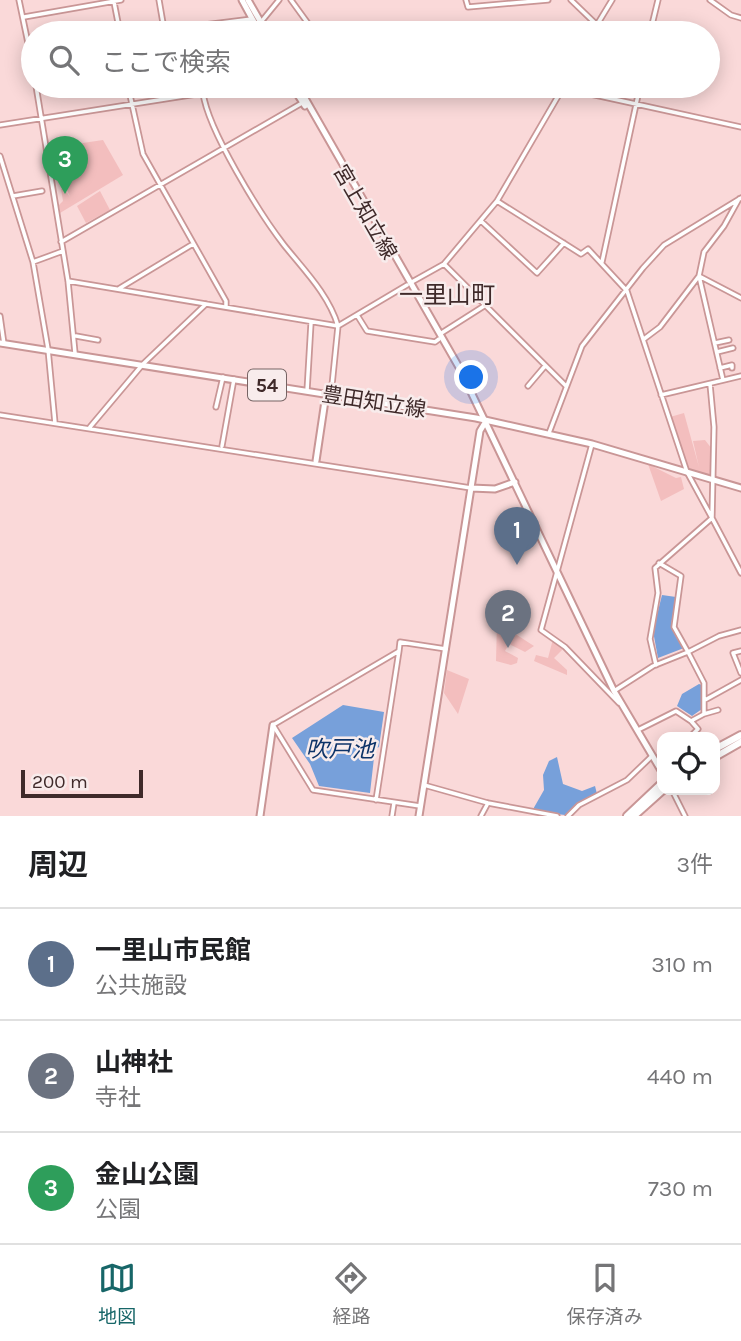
<!DOCTYPE html>
<html lang="ja">
<head>
<meta charset="utf-8">
<style>
  :root { --surface:#fff; --page:#f6f6f6; --text:#202124; --muted:#757577; --line:#e0e0e0; --accent:#176668 }
  body { margin:0; font-family:Karla,"Noto Sans JP",sans-serif; background:var(--page); color:var(--text) }
  .controls { position:absolute; right:21px; bottom:21px; display:grid; overflow:hidden; border-radius:14px; box-shadow:0 4px 18px #0003 }
  .controls button { width:63px; height:63px; display:grid; place-items:center; padding:0; border:0; border-bottom:2px solid var(--line); background:var(--surface); color:var(--text); font:35px sans-serif }
  .scale { position:absolute; left:21px; bottom:18px; width:122px; box-sizing:border-box; padding-left:7px; border:4px solid #3f2a2a; border-top:0; font-size:19px; line-height:24px; white-space:nowrap; color:#3f2a2a; -webkit-text-stroke:5px #f8ecec; paint-order:stroke }
  .you { position:absolute; left:472px; top:378px; width:24px; height:24px; margin:-18px; border:5px solid #fff; border-radius:50%; background:#1a73e8; box-shadow:0 0 0 10px #1a73e833 }
  .badge { display:grid; place-items:center; width:46px; height:46px; border-radius:50%; background:var(--accent); color:#fff; font-size:23px; font-weight:700 }
  .pin { position:absolute; translate:-50% -58px; filter:drop-shadow(0 2px 4px #0008) }
  .pin::after { content:''; position:absolute; top:37px; width:24px; height:21px; background:inherit; clip-path:polygon(0 0,100% 0,50% 100%) }
  .list { margin:0; padding:0; list-style:none }
  h2 { display:flex; justify-content:space-between; align-items:center; height:91px; margin:0; padding:0 28px; font-size:30px }
  h2 small { font-size:23px; font-weight:400; color:var(--muted) }
  .list li { display:grid; grid-template-columns:46px 1fr auto; gap:21px; align-items:center; box-sizing:border-box; height:112px; padding:0 28px; border-top:2px solid var(--line) }
  .list b { display:block; font-size:26px; white-space:nowrap }
  .list p { margin:0; font-size:23px; white-space:nowrap; color:var(--muted) }
  .list em { font-size:23px; font-style:normal; color:var(--muted) }
  .icon { flex:none; width:38px; height:38px; fill:none; stroke:currentColor; stroke-width:2; stroke-linecap:round; stroke-linejoin:round }
  .map { position:relative; flex:none; width:741px; height:816px; overflow:hidden }
  .search { position:absolute; background:var(--surface); box-shadow:0 4px 18px #0003; left:21px; right:21px; top:21px; height:77px; display:flex; align-items:center; gap:18px; box-sizing:border-box; padding:0 24px; border-radius:38px; color:var(--muted); font-size:26px }
  .sheet { height:427px; background:var(--surface) }
  nav { display:flex; justify-content:space-around; align-items:center; box-sizing:border-box; height:98px; border-top:2px solid var(--line); background:var(--surface); font-size:19px; color:var(--muted) }
  nav a { display:grid; justify-items:center; gap:4px }
  nav .on { color:var(--accent) }
  .map>svg:first-child { display:block }
</style>
</head>
<body>
<div class="map">
<svg width="741" height="816" viewBox="0 0 741 816">
  <rect width="100%" height="100%" fill="#fad9d9"/>
  <path fill="#f3bebe" d="M103 140 123 175 60 213 59 205 63 201 61 189 64 188 70 197 65 186 61 188 55 154 57 178 53 179 49 148Z
    M100 191 110 210 86 223 77 206Z
    M684 413 699 467 693 441 705 440 712 449 713 476 689 469 670 417Z
    M648 464 676 478 681 477 684 489 661 501Z
    M497 622 534 646 525 652 509 644 505 651 518 658 517 663 511 665 496 661Z
    M553 639 563 649 554 658 567 670V675L534 661 536 655 548 658Z
    M447 670 469 679 458 714 444 693Z"/>
  <path fill="#77a0da" d="M662 595 676 597 671 625 685 643 684 648 658 658 653 631Z
    M699 684 702 685V709L692 716 677 706 682 694Z
    M343 705 384 712 379 747 375 749 370 793 319 786 310 764 292 738Z
    M557 757 563 784 582 791 595 786 597 794 577 803 565 815 532 811 544 790 543 775 549 761Z"/>
  <g fill="none" stroke-linecap="round" stroke-linejoin="round">
    <defs>
      <path id="street" d="M19 0 33 67
        M159 0 164 29
        M291 0 315 33
        M466 0 468 7 548 0
        M571 0 597 25
        M710 0 731 15 741 18
        M114 2 120 33
        M24 17 121 0
        M261 22 279 0
        M140 33 252 19
        M592 33 612 0
        M650 33 658 0
        M36 86 68 281 75 353
        M128 86 143 154 226 301V307
        M563 88 741 127
        M0 125 203 93C208 130 260 214 284 245 304 270 329 295 338 326L68 281
        M0 156 33 262 48 349 55 423
        M13 196 42 191
        M497 201 581 254 588 249 627 291 687 472 712 518 655 568 658 593 650 639 656 665
        M481 221 537 273 564 243
        M61 242 302 103
        M33 262 63 251
        M602 262 640 86
        M444 264 566 386
        M699 276 723 380
        M699 276 741 298
        M410 283 444 264 497 201 564 86
        M120 288 193 244
        M357 315 367 331 435 342 439 339
        M0 316 4 344
        M440 334 484 306
        M76 336 98 340
        M644 339 660 327 699 276 704 252 724 226 739 199
        M715 343 729 340
        M717 352 733 348
        M720 368 732 365V368
        M710 384 714 427 712 518 741 573
        M528 386 545 366
        M307 391 311 323
        M331 395 338 326 407 285
        M661 395 741 376
        M216 407 223 377
        M0 415 471 488
        M90 427 143 364 206 304
        M549 433 582 346 643 268 664 245 741 198
        M592 444 541 630 565 647 619 703
        M222 446 234 379
        M659 563 681 576 674 627 688 652 719 636 741 630
        M741 651 733 653 741 673
        M614 691 653 666 688 652 704 683V714L691 721 676 711 638 730
        M705 700 741 680
        M704 714 718 710
        M690 737 698 729 691 721
        M424 785 488 803 557 816
        M672 790 685 816
        M376 800 399 651
        M420 806 313 790 273 725 399 651 400 642 446 649
        M392 816 394 803
        M481 816 488 803
        M568 816 579 805 627 780 652 756"/>
      <path id="secondary" d="M242 0 260 33
        M248 0 267 33
        M292 86 305 106
        M298 86 460 369 614 691 662 772
        M203 93 247 86
        M316 461 326 394
        M471 488 495 489 515 482
        M260 816 273 725
        M419 816 480 431 486 421"/>
      <path id="primary" d="M0 343 476 418 592 444 741 488"/>
      <path id="highway" d="M715 749 741 735
        M715 757 741 742
        M627 816 662 783
        M634 816 663 790"/>
    </defs>
    <use href="#street" stroke="#c99696" stroke-width="7"/>
    <use href="#secondary" stroke="#c99696" stroke-width="9"/>
    <use href="#primary" stroke="#c99696" stroke-width="9"/>
    <use href="#highway" stroke="#c99696" stroke-width="10"/>
    <use href="#street" stroke="#fff" stroke-width="3.5"/>
    <use href="#secondary" stroke="#fff" stroke-width="5"/>
    <use href="#primary" stroke="#fff" stroke-width="5"/>
    <use href="#highway" stroke="#fff" stroke-width="6"/>
  </g>
  <g text-anchor="middle" stroke-width="5" stroke-linejoin="round" paint-order="stroke">
    <rect fill="#f8ecec" stroke="#766464" stroke-width="2" x="248" y="369.5" width="38" height="31" rx="5"/>
    <g font-size="19" font-weight="bold" fill="#3f2a2a">
      <text x="267" y="392">54</text>
    </g>
    <g font-size="21" fill="#3f2a2a" stroke="#f8ecec">
      <text transform="translate(365 212) rotate(60)" y="7">宮上知立線</text>
      <text transform="translate(374 402) rotate(9)" y="7">豊田知立線</text>
    </g>
    <g font-size="23" font-style="italic" fill="#0d3368" stroke="#f8ecec">
      <text x="340" y="757">吹戸池</text>
    </g>
    <g font-size="24" fill="#3f2a2a" stroke="#f8ecec">
      <text x="447" y="303">一里山町</text>
    </g>
  </g>
</svg>
<div class="controls">
<button><svg class="icon" aria-label="locate" viewBox="0 0 24 24"><circle cx="12" cy="12" r="6"/><path d="M12 2v4M12 18v4M2 12h4M18 12h4"/></svg></button>
</div>
<div class="scale">200 m</div>
<div class="you"></div>
<div class="pin badge" style="left:517px;top:565px;background:#5c6f8a">1</div>
<div class="pin badge" style="left:508px;top:648px;background:#6b7280">2</div>
<div class="pin badge" style="left:65px;top:194px;background:#2e9e5b">3</div>
<div class="search"><svg class="icon" aria-label="search" viewBox="0 0 24 24"><circle cx="10" cy="10" r="6"/><path d="M15 15l6 6"/></svg>ここで検索</div>
</div>
<section class="sheet">
<h2>周辺<small>3件</small></h2>
<ul class="list">
<li><span class="badge" style="background:#5c6f8a">1</span><div><b>一里山市民館</b><p>公共施設</p></div><em>310 m</em></li>
<li><span class="badge" style="background:#6b7280">2</span><div><b>山神社</b><p>寺社</p></div><em>440 m</em></li>
<li><span class="badge" style="background:#2e9e5b">3</span><div><b>金山公園</b><p>公園</p></div><em>730 m</em></li>
</ul>
</section>
<nav>
<a class="on"><svg class="icon" aria-label="map" viewBox="0 0 24 24"><path d="M3 6l6-2 6 2 6-2v14l-6 2-6-2-6 2zM9 4v14M15 6v14"/></svg>地図</a>
<a><svg class="icon" aria-label="directions" viewBox="0 0 24 24"><path d="M12 3l9 9-9 9-9-9zM9 14v-3h6M13 9l2 2-2 2"/></svg>経路</a>
<a><svg class="icon" aria-label="saved" viewBox="0 0 24 24"><path d="M7 4h10v16l-5-4-5 4z"/></svg>保存済み</a>
</nav>
</body>
</html>
